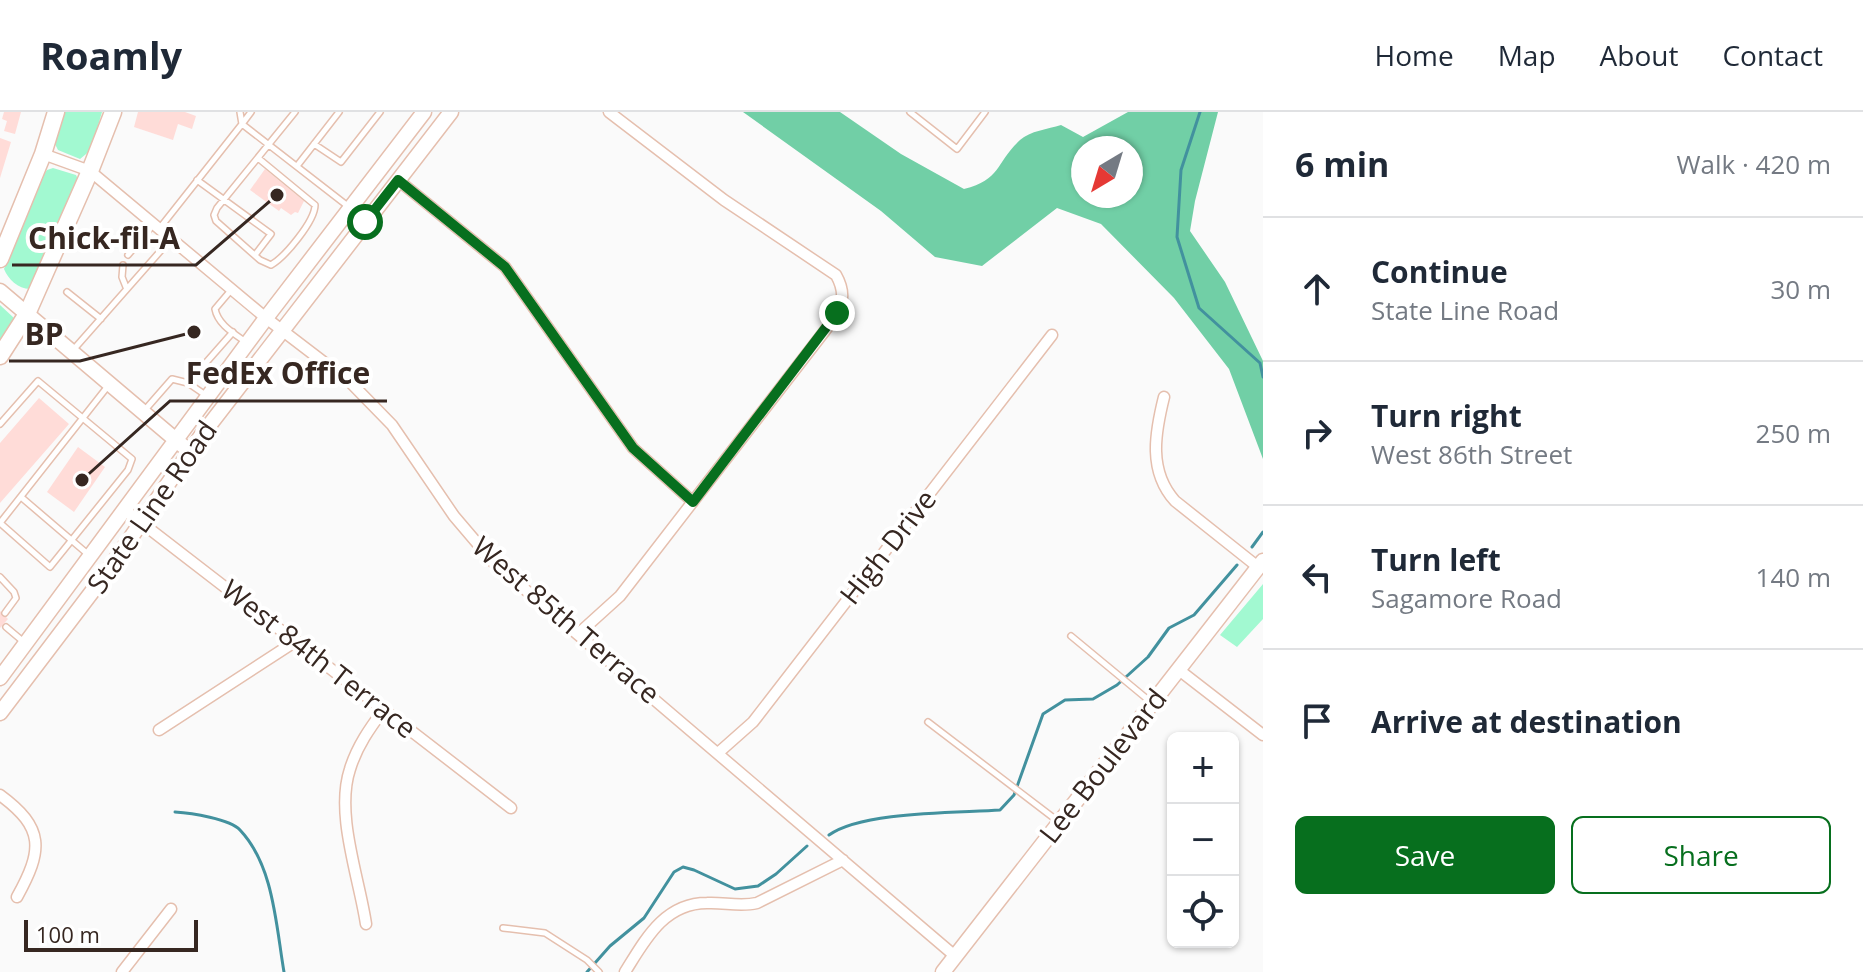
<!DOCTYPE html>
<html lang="en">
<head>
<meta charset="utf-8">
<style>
  :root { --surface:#fff; --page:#f6f6f7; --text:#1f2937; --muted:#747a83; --line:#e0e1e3; --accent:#076f1e }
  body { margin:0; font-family:"Open Sans",sans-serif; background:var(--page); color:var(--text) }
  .controls { position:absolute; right:24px; bottom:24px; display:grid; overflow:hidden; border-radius:12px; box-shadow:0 2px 6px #0004 }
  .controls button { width:72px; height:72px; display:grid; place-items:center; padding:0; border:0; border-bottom:2px solid var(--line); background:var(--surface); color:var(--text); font:40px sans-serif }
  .compass { position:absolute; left:1071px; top:24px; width:72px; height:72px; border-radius:50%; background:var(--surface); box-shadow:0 2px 6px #0004; rotate:218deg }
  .scale { position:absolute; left:24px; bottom:20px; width:174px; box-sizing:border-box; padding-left:8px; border:4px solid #362721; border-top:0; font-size:22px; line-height:28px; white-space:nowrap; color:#362721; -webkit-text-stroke:6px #fff; paint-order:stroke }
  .stop { position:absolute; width:24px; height:24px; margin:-18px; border:6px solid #076f1e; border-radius:50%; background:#fff }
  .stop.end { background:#076f1e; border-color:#fff; box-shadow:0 2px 8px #0008 }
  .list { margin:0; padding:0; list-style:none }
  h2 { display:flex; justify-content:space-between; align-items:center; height:104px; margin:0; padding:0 32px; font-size:34px }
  h2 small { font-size:26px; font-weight:400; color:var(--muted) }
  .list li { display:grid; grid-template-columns:52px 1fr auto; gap:24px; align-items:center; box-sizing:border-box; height:144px; padding:0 32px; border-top:2px solid var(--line) }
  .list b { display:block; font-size:30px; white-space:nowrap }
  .list p { margin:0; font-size:26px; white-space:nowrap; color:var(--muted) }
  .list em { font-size:26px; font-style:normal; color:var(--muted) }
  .actions { display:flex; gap:16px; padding:24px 32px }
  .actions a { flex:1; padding:18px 0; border:2px solid var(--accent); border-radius:12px; text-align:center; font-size:28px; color:var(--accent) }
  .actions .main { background:var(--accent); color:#fff }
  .icon { flex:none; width:44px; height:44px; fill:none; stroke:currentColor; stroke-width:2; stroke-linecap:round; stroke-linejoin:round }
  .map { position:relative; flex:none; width:1263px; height:860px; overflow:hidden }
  header { display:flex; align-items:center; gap:48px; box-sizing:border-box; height:112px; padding:0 40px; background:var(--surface); border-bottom:2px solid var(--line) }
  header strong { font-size:38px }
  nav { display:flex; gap:44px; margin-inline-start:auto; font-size:28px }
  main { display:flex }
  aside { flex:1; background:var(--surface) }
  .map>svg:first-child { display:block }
</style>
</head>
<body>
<header>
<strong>Roamly</strong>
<nav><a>Home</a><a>Map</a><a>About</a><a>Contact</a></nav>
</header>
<main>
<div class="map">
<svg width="1263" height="860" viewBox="0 0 1263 860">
  <rect width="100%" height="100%" fill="#fafafa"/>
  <path fill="#a2f9d1" d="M64 0H102L91 38 80 47 58 38 55 32Z
    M53 56 76 63 79 69 30 177C18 177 8 167 4 157L42 65 47 58Z
    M0 193 14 206 15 211 0 232Z
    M1263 472V507L1237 535 1220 523Z"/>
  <path fill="#71cfa6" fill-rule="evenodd" d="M743 0H840L901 42 964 77C1002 67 995 51 1020 28 1030 19 1048 17 1061 13L1083 25 1128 0H1218L1195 89 1190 119 1225 170 1263 249V347L1229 257 1174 186 1101 112 1057 96 982 154 935 145 881 99ZM1083 36H1131V84H1083Z"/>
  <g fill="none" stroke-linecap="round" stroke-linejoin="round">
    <path stroke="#42919e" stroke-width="3" d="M1200 0 1181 58 1177 125 1199 196 1260 251 1263 265
      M1252 435 1263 420
      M175 700C191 701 230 707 240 718 274 754 276 814 284 860
      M829 723C862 699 957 701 1000 698L1014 683 1043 602 1065 588 1093 587 1117 573 1148 545 1169 516 1194 503 1237 453
      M587 860 610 834 644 806 674 760 683 755 694 758 735 777 758 774 776 762 807 734"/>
  </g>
  <path fill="#ffdcd8" d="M4 0H21L15 22 4 19 7 9 2 7Z
    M138 0H185L196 4 192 17 178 12 173 28 134 15Z
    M0 26 11 30 0 66Z
    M265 57 304 89 298 101 295 100 291 103 281 96 279 99 250 78Z
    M39 286 69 312 0 391V331Z
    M78 335 105 355 74 400 47 380Z
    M0 499 8 507 0 516Z"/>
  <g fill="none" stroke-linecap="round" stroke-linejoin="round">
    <defs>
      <path id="lane" d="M251 0 242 12 349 95
        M910 0 957 37 985 0
        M314 32 341 50 380 0
        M258 46 315 93C315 109 285 145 271 153L260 148 216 109 214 103 217 96 295 0
        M297 54 339 0
        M197 68 271 122 255 143
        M159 117 242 12 240 0
        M128 143 153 113
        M123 153 122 165 126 175
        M232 177 215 197C218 213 235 222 247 231
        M67 180 101 207
        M74 237 171 127
        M207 284 188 271 233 220
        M144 299 172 267 188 271
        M0 312 38 269 132 347 128 358 50 455 0 411
        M21 385 90 444
        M0 411 108 274
        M0 465 14 480 16 486 5 501
        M6 515 25 531
        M1071 524 1152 591
        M928 610 1059 710
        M503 816 545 821 587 848 599 860"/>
      <path id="street" d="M43 42 90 59 266 206 351 271 392 313 454 404 494 451 955 844
        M398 68 505 155 633 336 693 390
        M1164 285C1155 321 1148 359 1175 389L1258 455
        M125 398 511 696
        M578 522 620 484 817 229C834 206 852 191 836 163L724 88 609 0
        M1179 558 1263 623
        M159 618 296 529
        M718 641 753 610 1052 223
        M0 683C45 716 43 738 17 785
        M366 812C359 765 335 702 350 657 357 634 370 616 384 597
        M122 860 171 797
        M625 860C645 828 664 791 707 791 724 790 739 795 757 791L843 748"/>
      <path id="secondary" d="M0 179 183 334
        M0 566 266 206 424 0
        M0 601 107 460 201 324 451 0
        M943 860 1263 449"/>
      <path id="primary" d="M0 147 43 42 56 0
        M0 244 27 202 90 59 113 0"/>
    </defs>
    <use href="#lane" stroke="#e5bfae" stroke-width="8"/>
    <use href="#street" stroke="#e5bfae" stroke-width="13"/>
    <use href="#secondary" stroke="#e5bfae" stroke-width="17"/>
    <use href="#primary" stroke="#e5bfae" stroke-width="19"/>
    <use href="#lane" stroke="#fff" stroke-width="5"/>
    <use href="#street" stroke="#fff" stroke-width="10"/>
    <use href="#secondary" stroke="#fff" stroke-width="14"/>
    <use href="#primary" stroke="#fff" stroke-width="16"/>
  </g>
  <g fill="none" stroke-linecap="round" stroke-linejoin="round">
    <path stroke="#076f1e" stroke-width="10" d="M365 110 398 68 505 155 633 336 693 390 837 201"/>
  </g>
  <g text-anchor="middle" stroke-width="8" stroke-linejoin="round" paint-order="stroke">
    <g font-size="28" fill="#362721" stroke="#fff">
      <text transform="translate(152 395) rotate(-55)" y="10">State Line Road</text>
      <text transform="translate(888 435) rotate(-52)" y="10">High Drive</text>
      <text transform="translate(566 508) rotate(41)" y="10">West 85th Terrace</text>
      <text transform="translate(319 547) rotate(38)" y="10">West 84th Terrace</text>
      <text transform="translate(1103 654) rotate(-52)" y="10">Lee Boulevard</text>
    </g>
  </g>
  <path fill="none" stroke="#362721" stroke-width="3" d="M277 83L196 153H12M194 220L80 249H9M82 368L170 289H387"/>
  <g fill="#362721" stroke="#fff" stroke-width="3">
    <circle cx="277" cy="83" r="8"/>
    <circle cx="194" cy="220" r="8"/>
    <circle cx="82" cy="368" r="8"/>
  </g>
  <g font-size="30" text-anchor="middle" font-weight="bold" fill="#362721" stroke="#fff" stroke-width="8" stroke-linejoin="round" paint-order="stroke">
    <text x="104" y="137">Chick-fil-A</text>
    <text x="44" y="233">BP</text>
    <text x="278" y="272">FedEx Office</text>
  </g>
</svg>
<div class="controls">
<button>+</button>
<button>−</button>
<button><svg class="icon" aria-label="locate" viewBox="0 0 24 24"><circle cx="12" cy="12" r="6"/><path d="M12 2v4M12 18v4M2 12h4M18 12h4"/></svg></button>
</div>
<svg class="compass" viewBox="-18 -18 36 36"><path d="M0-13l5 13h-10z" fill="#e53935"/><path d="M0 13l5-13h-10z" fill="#747a83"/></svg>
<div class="scale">100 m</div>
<div class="stop" style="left:365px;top:110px"></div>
<div class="stop end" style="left:837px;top:201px"></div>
</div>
<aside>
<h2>6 min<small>Walk · 420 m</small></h2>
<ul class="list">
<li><svg class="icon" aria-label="ahead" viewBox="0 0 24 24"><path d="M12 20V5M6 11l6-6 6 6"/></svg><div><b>Continue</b><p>State Line Road</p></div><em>30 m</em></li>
<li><svg class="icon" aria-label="right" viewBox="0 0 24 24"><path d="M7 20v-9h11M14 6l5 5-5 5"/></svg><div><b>Turn right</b><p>West 86th Street</p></div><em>250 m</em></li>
<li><svg class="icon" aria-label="left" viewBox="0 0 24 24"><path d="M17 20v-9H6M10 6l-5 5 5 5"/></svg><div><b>Turn left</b><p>Sagamore Road</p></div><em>140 m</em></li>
<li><svg class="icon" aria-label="arrive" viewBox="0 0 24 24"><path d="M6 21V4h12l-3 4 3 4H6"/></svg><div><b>Arrive at destination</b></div></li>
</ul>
<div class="actions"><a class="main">Save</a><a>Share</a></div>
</aside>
</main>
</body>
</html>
